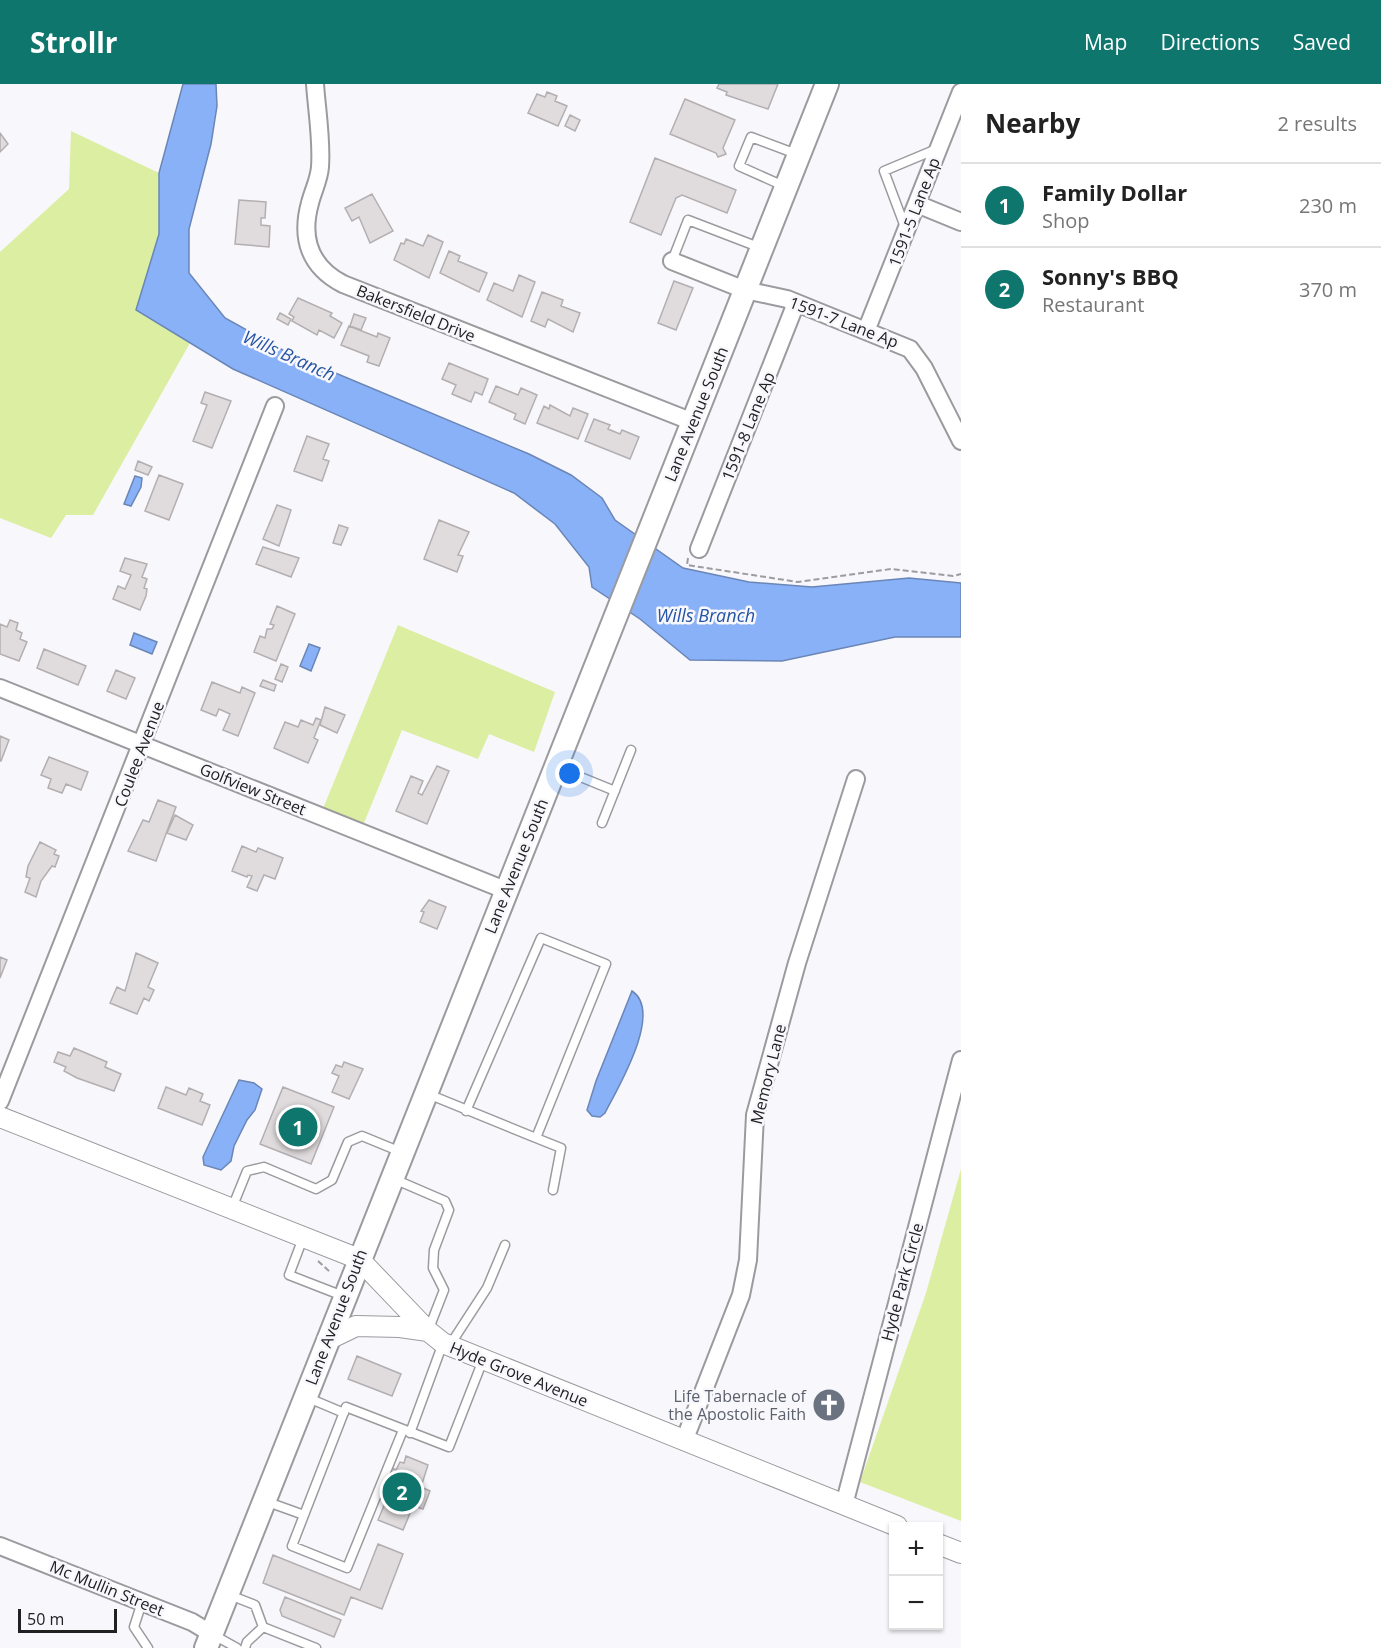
<!DOCTYPE html>
<html lang="en">
<head>
<meta charset="utf-8">
<style>
  :root { --surface:#fff; --page:#f2f2f2; --text:#222; --muted:#767676; --line:#e0e0e0; --accent:#0f766e }
  body { margin:0; font-family:"Open Sans",sans-serif; background:var(--page); color:var(--text) }
  .controls { position:absolute; right:18px; bottom:18px; display:grid; overflow:hidden; border-radius:0px; box-shadow:0 2px 4px #0004 }
  .controls button { width:54px; height:54px; display:grid; place-items:center; padding:0; border:0; border-bottom:2px solid var(--line); background:var(--surface); color:var(--text); font:30px sans-serif }
  .scale { position:absolute; left:18px; bottom:15px; width:99px; box-sizing:border-box; padding-left:6px; border:3px solid #212122; border-top:0; font-size:16px; line-height:21px; white-space:nowrap; color:#212122; -webkit-text-stroke:4px #f8f7fb; paint-order:stroke }
  .you { position:absolute; left:570px; top:690px; width:21px; height:21px; margin:-15px; border:4px solid #fff; border-radius:50%; background:#1a73e8; box-shadow:0 0 0 9px #1a73e833 }
  .badge { display:grid; place-items:center; width:39px; height:39px; border-radius:50%; background:var(--accent); color:#fff; font-size:20px; font-weight:700 }
  .pin { position:absolute; translate:-50% -50%; border:3px solid #fff; box-shadow:0 2px 6px #0006 }
  .list { margin:0; padding:0; list-style:none }
  h2 { display:flex; justify-content:space-between; align-items:center; height:78px; margin:0; padding:0 24px; font-size:26px }
  h2 small { font-size:20px; font-weight:400; color:var(--muted) }
  .list li { display:grid; grid-template-columns:39px 1fr auto; gap:18px; align-items:center; box-sizing:border-box; height:84px; padding:0 24px; border-top:2px solid var(--line) }
  .list b { display:block; font-size:22px; white-space:nowrap }
  .list p { margin:0; font-size:20px; white-space:nowrap; color:var(--muted) }
  .list em { font-size:20px; font-style:normal; color:var(--muted) }
  .map { position:relative; flex:none; width:961px; height:1564px; overflow:hidden }
  header { display:flex; align-items:center; gap:36px; box-sizing:border-box; height:84px; padding:0 30px; background:var(--accent); color:#fff }
  header strong { font-size:28px }
  nav { display:flex; gap:33px; margin-inline-start:auto; font-size:21px }
  main { display:flex }
  aside { flex:1; background:var(--surface) }
  .map>svg:first-child { display:block }
</style>
</head>
<body>
<header>
<strong>Strollr</strong>
<nav><a>Map</a><a>Directions</a><a>Saved</a></nav>
</header>
<main>
<div class="map">
<svg width="961" height="1564" viewBox="0 0 961 1564">
  <rect width="100%" height="100%" fill="#f8f7fb"/>
  <path fill="#dbeea2" d="M71 47 159 89V150L136 226 190 259 93 431H66L51 454 0 434V168L69 105Z
    M398 541 555 608 534 668 489 650 478 675 402 646 364 739 322 727Z
    M961 1085V1437L860 1398 926 1209Z"/>
  <path fill="#89b1f7" stroke="#6a86b7" stroke-width="1.5" d="M183 0H216L217 22 211 60 189 145V189L225 234 290 270 529 370 571 391 602 414 615 436 683 484 749 498 812 503 909 494 961 499V553H895L782 577 690 576 640 535 592 503 589 483 555 440 514 409 233 285 136 226 159 150V89Z
    M135 392 142 394 141 403 131 422 124 420Z
    M134 549 157 558 152 570 130 561Z
    M309 560 320 564 311 587 300 582Z
    M632 907C664 928 617 1005 605 1029L600 1033 592 1032 587 1026 596 997Z
    M239 996 254 999 262 1005 255 1026 247 1036 234 1062 231 1077 221 1086 204 1081 203 1073Z"/>
  <path fill="#e0dbdd" stroke="#b3afb1" stroke-width="1.5" d="M719 0H778L768 25 726 11 727 8 717 4Z
    M547 8 557 12 555 17 567 22 558 42 528 29 537 10 545 13Z
    M685 15 735 36 723 64 726 70 718 73 716 69 670 50Z
    M570 31 580 36 575 47 565 42Z
    M0 49 8 60 0 68Z
    M655 74 736 106 727 129 682 111 676 114 661 151 630 138Z
    M372 110 393 147 370 159 359 133 352 137 345 124Z
    M239 116 266 118 265 134H261V141L270 142 269 163 235 160Z
    M428 151 443 158 429 194 394 176 401 159 404 160 406 155 423 162Z
    M449 167 460 172 458 177 487 189 479 208 440 189Z
    M519 191 535 198 522 233 487 216 494 199 513 207Z
    M674 197 693 204 676 246 658 239Z
    M542 208 563 216 561 222 580 229 573 248 548 235 545 243 531 237Z
    M298 214 332 229 330 232 342 239 334 254 319 246 317 251 292 237 294 233 289 230Z
    M280 229 291 235 288 241 277 235Z
    M354 230 366 234 361 246 350 242Z
    M349 242 377 253 378 249 390 254 379 282 367 278 369 272 341 261Z
    M449 279 488 295 482 311 475 308 471 318 452 310 456 301 442 295Z
    M496 302 518 311 521 304 537 311 525 340 514 335 516 330 489 318Z
    M205 308 231 317 212 364 193 357 207 321 201 319Z
    M550 321 570 332 573 324 588 330 578 355 537 339 544 322 549 325Z
    M594 335 610 341 608 345 620 350 622 346 639 353 630 375 585 357Z
    M307 352 329 360 323 375 329 377 322 397 294 387Z
    M138 377 152 383 148 391 135 386Z
    M159 391 183 400 169 436 145 427Z
    M277 421 291 426 279 462 263 455Z
    M439 436 469 448 458 471 463 472 457 488 424 475Z
    M339 441 348 444 341 461 333 459Z
    M263 463 299 474 291 493 256 480Z
    M125 474 147 480 142 493 147 495 144 504 147 505 146 512 140 526 113 515 118 502 125 505 131 491 120 487Z
    M277 522 295 530 276 577 254 568 260 552 265 554 267 545H272L274 541 270 540Z
    M10 536 18 539 16 546 22 549 20 555 27 558 19 577 0 570V540L7 543Z
    M44 565 86 582 78 601 37 584Z
    M281 580 288 583 282 598 275 595Z
    M116 586 135 594 126 615 107 607Z
    M263 596 276 601 274 607 260 602Z
    M212 598 240 609 242 603 255 609 238 652 223 646 230 630 219 625 216 632 201 626Z
    M325 623 345 631 337 649 320 641Z
    M316 634 321 636 314 654 318 656 308 679 274 664 285 638 298 643 301 636 313 641Z
    M0 652 9 656 1 677H0Z
    M49 673 88 688 81 706 66 700 62 709 48 704 51 695 41 691Z
    M437 682 449 687 427 740 396 727 411 692 423 697 418 709 422 711Z
    M158 716 176 723 156 777 128 767 143 736 149 738Z
    M175 731 193 741 186 756 167 749Z
    M40 758 56 766 54 770 59 772 55 783 52 782 41 797 36 813 25 808 30 794 26 793 28 782Z
    M242 762 256 768 258 764 283 774 275 795 264 791 257 807 247 803 252 792 248 791 247 793 232 787Z
    M429 816 446 823 437 845 420 838 424 828 421 827Z
    M136 869 158 879 148 903 154 906 149 917 144 914 137 930 110 919 117 903 125 907Z
    M0 873 7 876 0 894Z
    M74 964 107 978 105 983 121 990 114 1007 77 994 64 987 66 983 54 978 58 968 70 972Z
    M344 978 363 985 349 1015 332 1008 339 992 332 989 336 981 342 983Z
    M166 1003 186 1011 189 1004 203 1010 200 1017 210 1021 202 1041 158 1024Z
    M283 1003 334 1023 311 1080 260 1060Z
    M357 1272 401 1290 392 1312 348 1295Z
    M406 1372 428 1381 421 1403 430 1407 423 1425 414 1422 411 1427 403 1446 378 1436 386 1417 379 1415 392 1384 396 1386 400 1378 404 1379Z
    M378 1460 403 1470 382 1525 351 1513 344 1531 263 1499 273 1471 360 1506Z
    M285 1513 341 1536 334 1553 282 1532 280 1526Z"/>
  <g fill="none" stroke-linecap="round" stroke-linejoin="round">
    <defs>
      <path id="service" d="M786 103 739 82 751 53 799 71
        M905 143 884 87 939 64
        M672 177 688 136 761 164
        M556 683 615 707
        M602 739 631 666
        M428 1010 536 1054 606 880 541 854 466 1027
        M536 1054 561 1064 553 1106
        M394 1095 445 1117 449 1126 434 1166 433 1184 444 1206 428 1247
        M232 1124 247 1087 264 1083 316 1105 332 1096 348 1058 362 1052 401 1068
        M303 1154 289 1191 343 1212
        M450 1261 487 1204 505 1161
        M306 1313 344 1329
        M403 1346 347 1484 292 1462 346 1323 449 1363 483 1276
        M410 1349 443 1259
        M265 1417 304 1431
        M227 1510 255 1521 263 1543 316 1564
        M142 1518 134 1543 148 1564
        M212 1550 237 1564
        M245 1564 247 1558 263 1543"/>
      <path id="minor" d="M315 0C317 28 322 56 320 83 319 96 313 107 310 119 300 155 310 183 343 200L693 338
        M917 120 961 138
        M672 177 745 206 787 215 910 265 924 284 961 357
        M866 247 961 8
        M699 465 796 219
        M0 604 505 806
        M0 1017 275 322
        M684 1357 741 1211 748 1176 755 1031 797 879 856 695
        M844 1421 961 976
        M0 1462 192 1538 212 1550"/>
      <path id="tertiary" d="M0 1033 359 1175 428 1247 443 1259 897 1442
        M327 1256 356 1242 400 1243 428 1247
        M938 1460 961 1469"/>
      <path id="secondary" d="M206 1564 827 0"/>
    </defs>
    <use href="#service" stroke="#9b9a9e" stroke-width="11"/>
    <use href="#minor" stroke="#9b9a9e" stroke-width="20"/>
    <use href="#tertiary" stroke="#9b9a9e" stroke-width="22"/>
    <use href="#secondary" stroke="#9b9a9e" stroke-width="26"/>
    <path stroke="#9d9c9f" stroke-width="2" stroke-dasharray="6 3" stroke-linecap="butt" d="M688 474 687 481 798 498 891 485 953 492 961 490
      M318 1177 330 1188"/>
    <use href="#service" stroke="#fff" stroke-width="8"/>
    <use href="#minor" stroke="#fff" stroke-width="16"/>
    <use href="#tertiary" stroke="#fff" stroke-width="20"/>
    <use href="#secondary" stroke="#fff" stroke-width="22"/>
  </g>
  <defs>
    <symbol id="church-disc" viewBox="-11 -11 22 22"><circle r="9.5" fill="#6b7280" stroke="#f8f7fb"/><path d="M-1.2-6h2.4v3.5h3.3v2.4h-3.3V6h-2.4V-.1h-3.3v-2.4h3.3Z" fill="#fff"/></symbol>
  </defs>
  <g fill-rule="evenodd">
    <use href="#church-disc" x="810" y="1302" width="38" height="38"/>
  </g>
  <g text-anchor="middle" stroke-width="5" stroke-linejoin="round" paint-order="stroke">
    <g font-size="16" fill="#212122" stroke="#f8f7fb">
      <text transform="translate(914 128) rotate(-69)" y="6">1591-5 Lane Ap</text>
      <text transform="translate(416 229) rotate(22)" y="6">Bakersfield Drive</text>
      <text transform="translate(844 238) rotate(21)" y="6">1591-7 Lane Ap</text>
      <text transform="translate(696 330) rotate(-68)" y="6">Lane Avenue South</text>
      <text transform="translate(748 342) rotate(-68)" y="6">1591-8 Lane Ap</text>
      <text transform="translate(139 670) rotate(-69)" y="6">Coulee Avenue</text>
      <text transform="translate(253 705) rotate(22)" y="6">Golfview Street</text>
      <text transform="translate(516 782) rotate(-68)" y="6">Lane Avenue South</text>
      <text transform="translate(768 990) rotate(-76)" y="6">Memory Lane</text>
      <text transform="translate(902 1198) rotate(-75)" y="6">Hyde Park Circle</text>
      <text transform="translate(336 1233) rotate(-69)" y="6">Lane Avenue South</text>
      <text transform="translate(519 1290) rotate(22)" y="6">Hyde Grove Avenue</text>
      <text transform="translate(107 1504) rotate(22)" y="6">Mc Mullin Street</text>
    </g>
    <g font-size="16" fill="#5b616d" stroke="#f8f7fb" text-anchor="end">
      <text x="806" y="1318">Life Tabernacle of<tspan x="806" dy="18">the Apostolic Faith</tspan></text>
    </g>
    <g font-size="18" font-style="italic" fill="#2654a5" stroke="#f8f7fb">
      <text transform="translate(289 272) rotate(24)" y="6">Wills Branch</text>
      <text x="706" y="538">Wills Branch</text>
    </g>
  </g>
</svg>
<div class="controls">
<button>+</button>
<button>−</button>
</div>
<div class="scale">50 m</div>
<div class="you"></div>
<div class="pin badge" style="left:298px;top:1043px">1</div>
<div class="pin badge" style="left:402px;top:1408px">2</div>
</div>
<aside>
<h2>Nearby<small>2 results</small></h2>
<ul class="list">
<li><span class="badge">1</span><div><b>Family Dollar</b><p>Shop</p></div><em>230 m</em></li>
<li><span class="badge">2</span><div><b>Sonny's BBQ</b><p>Restaurant</p></div><em>370 m</em></li>
</ul>
</aside>
</main>
</body>
</html>
